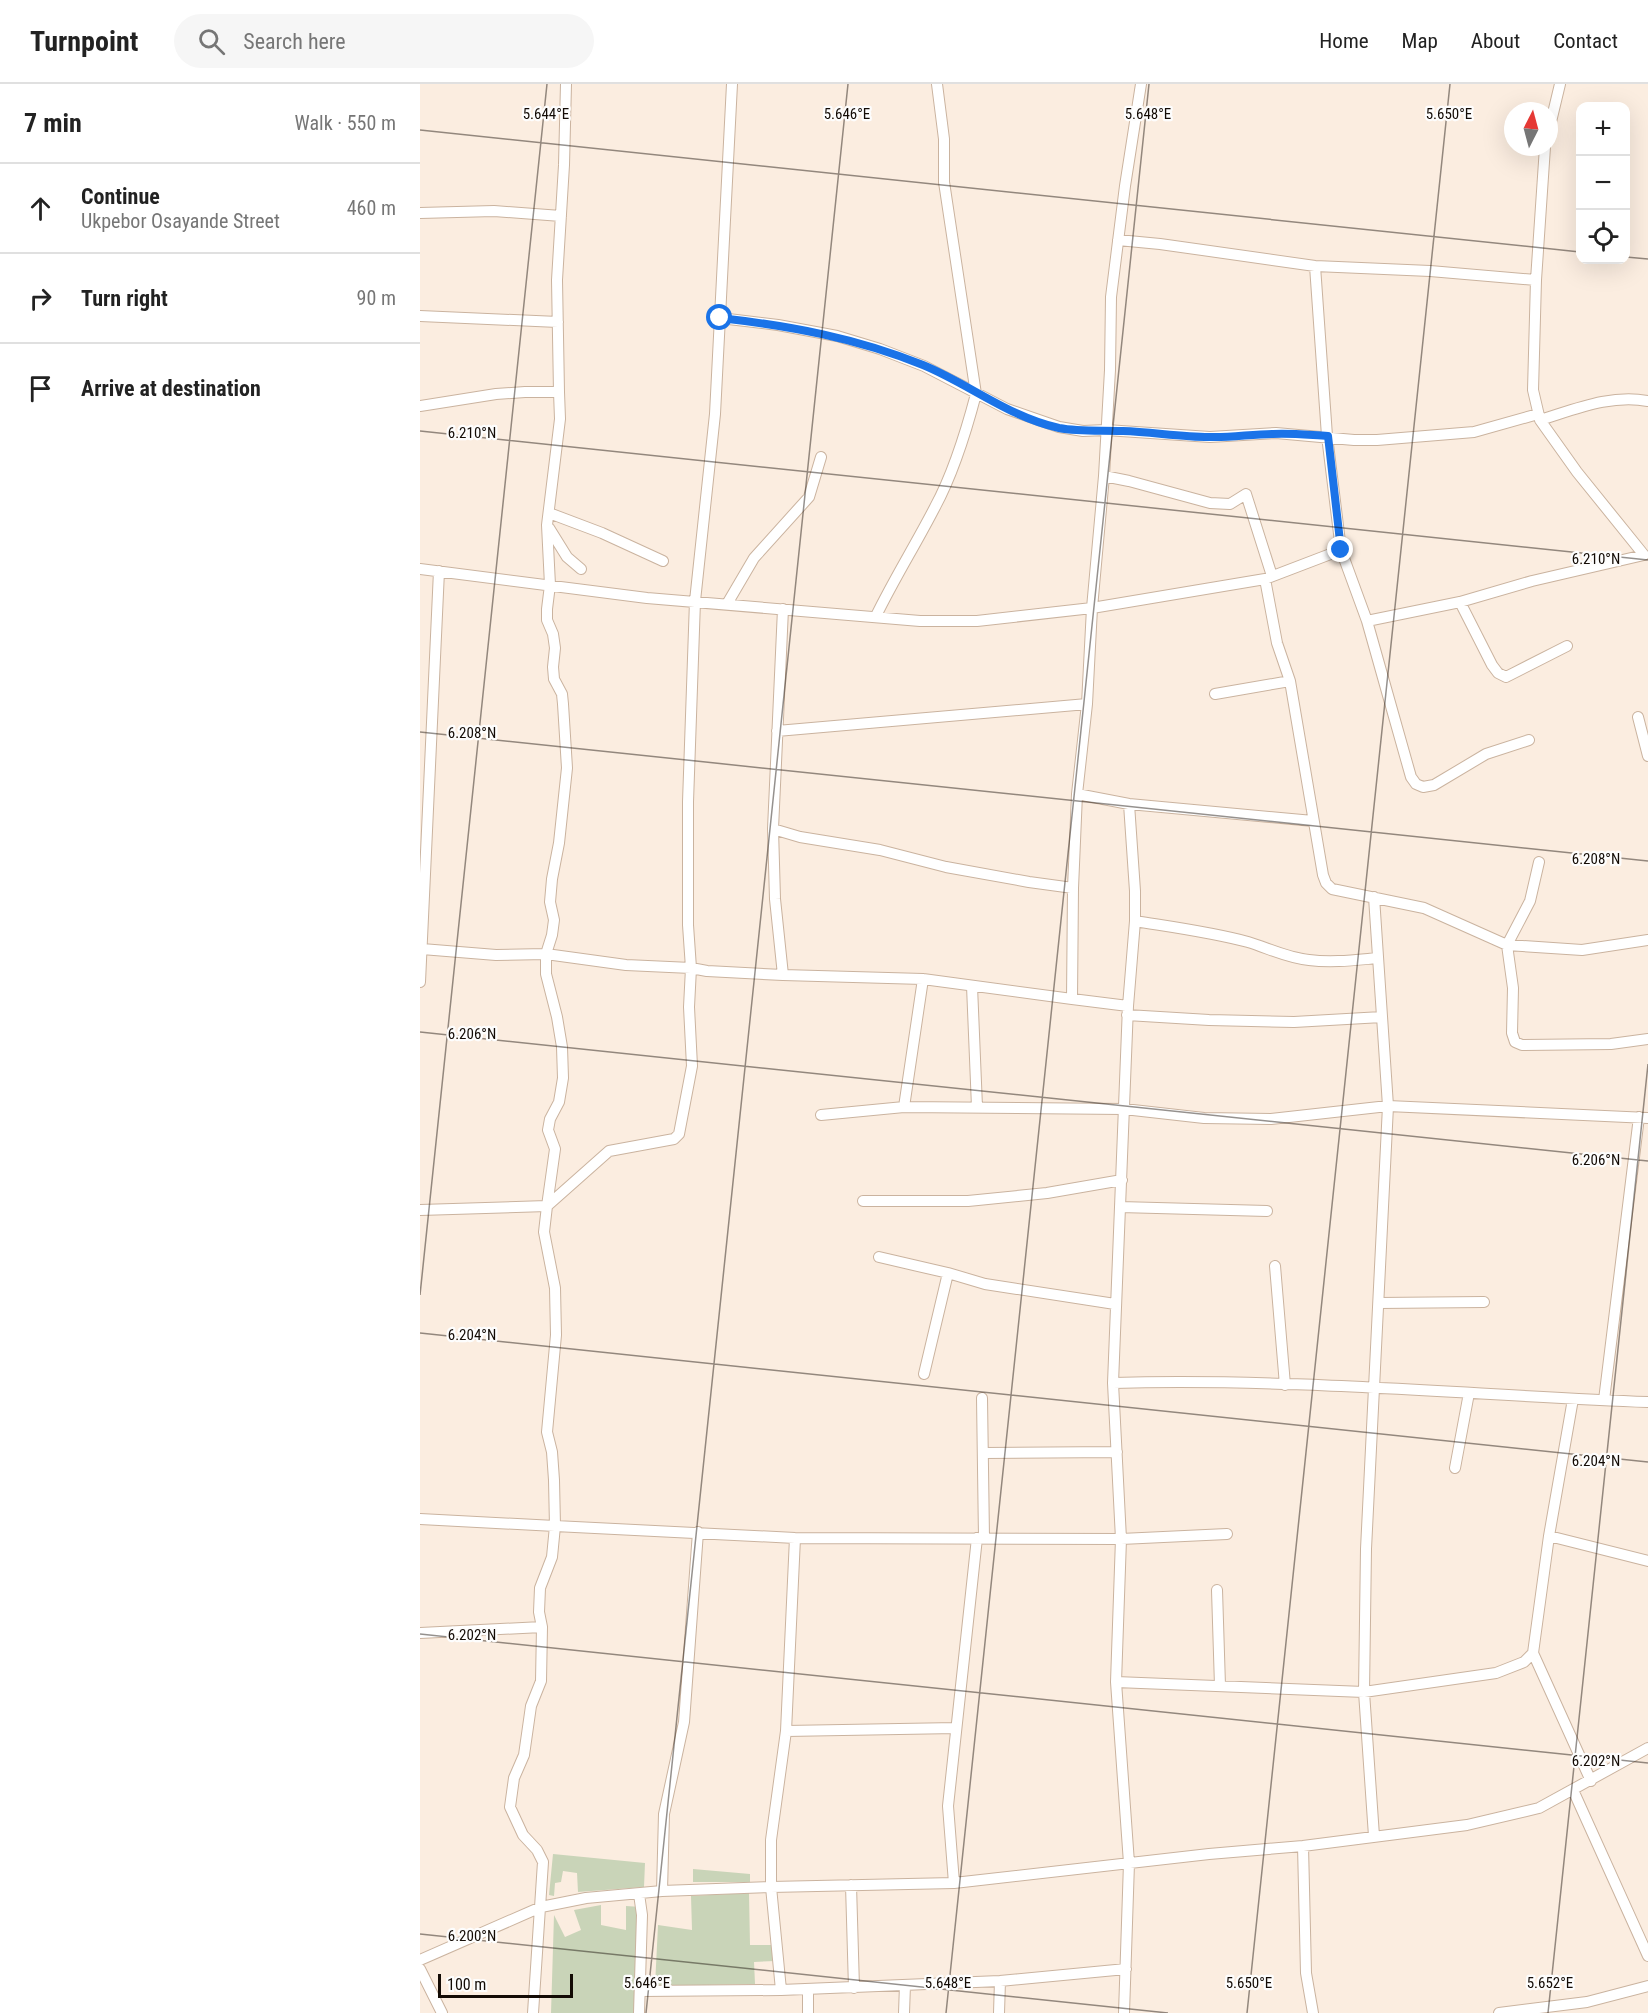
<!DOCTYPE html>
<html lang="en">
<head>
<meta charset="utf-8">
<style>
  :root { --surface:#fff; --page:#f6f6f6; --text:#222; --muted:#767676; --line:#e0e0e0 }
  body { margin:0; font-family:"Roboto Condensed",sans-serif; background:var(--page); color:var(--text) }
  .controls { position:absolute; right:18px; top:18px; display:grid; overflow:hidden; border-radius:12px; box-shadow:0 6px 24px #0002 }
  .controls button { width:54px; height:54px; display:grid; place-items:center; padding:0; border:0; border-bottom:2px solid var(--line); background:var(--surface); color:var(--text); font:30px sans-serif }
  .compass { position:absolute; left:1084px; top:18px; width:54px; height:54px; border-radius:50%; background:var(--surface); box-shadow:0 6px 24px #0002; rotate:6deg }
  .scale { position:absolute; left:18px; bottom:15px; width:135px; box-sizing:border-box; padding-left:6px; border:3px solid #130b05; border-top:0; font-size:16px; line-height:21px; white-space:nowrap; color:#130b05; -webkit-text-stroke:4px #fdfdfd; paint-order:stroke }
  .stop { position:absolute; width:18px; height:18px; margin:-14px; border:4px solid #1a73e8; border-radius:50%; background:#fff }
  .stop.end { background:#1a73e8; border-color:#fff; box-shadow:0 2px 6px #0008 }
  .list { margin:0; padding:0; list-style:none }
  h2 { display:flex; justify-content:space-between; align-items:center; height:78px; margin:0; padding:0 24px; font-size:26px }
  h2 small { font-size:20px; font-weight:400; color:var(--muted) }
  .list li { display:grid; grid-template-columns:39px 1fr auto; gap:18px; align-items:center; box-sizing:border-box; height:90px; padding:0 24px; border-top:2px solid var(--line) }
  .list b { display:block; font-size:22px; white-space:nowrap }
  .list p { margin:0; font-size:20px; white-space:nowrap; color:var(--muted) }
  .list em { font-size:20px; font-style:normal; color:var(--muted) }
  .icon { flex:none; width:33px; height:33px; fill:none; stroke:currentColor; stroke-width:2; stroke-linecap:round; stroke-linejoin:round }
  .map { position:relative; flex:none; width:1228px; height:1929px; overflow:hidden }
  header { display:flex; align-items:center; gap:36px; box-sizing:border-box; height:84px; padding:0 30px; background:var(--surface); border-bottom:2px solid var(--line) }
  header strong { font-size:28px }
  nav { display:flex; gap:33px; margin-inline-start:auto; font-size:21px }
  .search { width:420px; height:54px; background:var(--page); display:flex; align-items:center; gap:15px; box-sizing:border-box; padding:0 21px; border-radius:33px; color:var(--muted); font-size:22px }
  main { display:flex }
  aside { flex:1; background:var(--surface) }
  .map>svg:first-child { display:block }
</style>
</head>
<body>
<header>
<strong>Turnpoint</strong>
<div class="search"><svg class="icon" aria-label="search" viewBox="0 0 24 24"><circle cx="10" cy="10" r="6"/><path d="M15 15l6 6"/></svg>Search here</div>
<nav><a>Home</a><a>Map</a><a>About</a><a>Contact</a></nav>
</header>
<main>
<aside>
<h2>7 min<small>Walk · 550 m</small></h2>
<ul class="list">
<li><svg class="icon" aria-label="ahead" viewBox="0 0 24 24"><path d="M12 20V5M6 11l6-6 6 6"/></svg><div><b>Continue</b><p>Ukpebor Osayande Street</p></div><em>460 m</em></li>
<li><svg class="icon" aria-label="right" viewBox="0 0 24 24"><path d="M7 20v-9h11M14 6l5 5-5 5"/></svg><div><b>Turn right</b></div><em>90 m</em></li>
<li><svg class="icon" aria-label="arrive" viewBox="0 0 24 24"><path d="M6 21V4h12l-3 4 3 4H6"/></svg><div><b>Arrive at destination</b></div></li>
</ul>
</aside>
<div class="map">
<svg width="1228" height="1929" viewBox="0 0 1228 1929">
  <rect width="100%" height="100%" fill="#fbede0"/>
  <path fill="#c9d4b8" d="M133 1770 225 1779 224 1803 158 1808 157 1789 143 1787 141 1798 135 1799 134 1812 129 1811Z
    M273 1785 330 1790V1798H273Z
    M329 1809 330 1861H354L355 1877 334 1878 335 1900 235 1902 238 1841 272 1846 271 1812Z
    M181 1821V1841L206 1846V1822L221 1823 215 1929H131L134 1831 145 1853 161 1846 154 1826Z"/>
  <g fill="none" stroke-linecap="round" stroke-linejoin="round">
    <defs>
      <path id="street" d="M312 0 295 330 275 517 268 718V841L271 884 287 887 363 891 503 895 652 915
        M1129 46 1140 0
        M0 129 74 127 141 132
        M698 156 740 160 895 182 1010 187 1116 196 1125 63
        M895 182 907 352 921 466 947 537 1040 518 1112 497 1224 471 1157 388 1120 336 1113 306 1116 196
        M0 232 138 238
        M300 234 358 241 417 252 460 265 504 282 587 325 639 343 663 347 686 346 790 353 856 349 934 356H957L1054 348 1118 330
        M139 308 137 196 144 81 146 0
        M0 322 76 310 105 308H139L140 335 127 441 130 501 127 525V536L133 550 135 564 133 583 134 595 142 610 143 620 147 684 139 759 132 795 130 818 134 836 132 851 126 870V890L137 933 142 963 143 994 139 1018 130 1035 128 1046 135 1065 127 1122
        M1120 336C1156 325 1191 310 1228 317
        M684 392 709 397 790 419 810 420 826 410 852 492
        M129 429 182 449 243 477
        M129 444 147 473 161 485
        M0 485 227 514 500 537H557L672 524 684 392 690 286 691 213 705 102 721 0
        M845 495 857 559 870 597 903 791 906 799 912 805 1004 824 1087 861 1162 866 1228 856
        M1040 518 1072 581 1078 589 1086 593 1147 562
        M307 520 334 474 389 413 401 373
        M456 532C474 495 496 460 515 423 534 388 546 348 556 310L524 98V55L517 0
        M947 537 991 693 996 700 1003 703 1014 701 1066 670 1109 656
        M795 610 870 597
        M1218 633 1228 672
        M357 647 667 620
        M657 710 709 720 893 737
        M709 720 715 807V837L708 922 693 1299 701 1455 807 1450
        M353 745 380 753 460 766 526 783 609 798 653 804
        M1119 778 1110 817 1087 861 1093 904 1092 949 1095 958 1102 961 1191 960 1228 955
        M954 813 968 1022 946 1465 944 1608 954 1752
        M715 837C752 843 791 848 828 858 848 864 867 874 889 876 912 879 935 876 958 874
        M2 865 76 871 126 870 206 881 271 884 269 923 272 982 259 1050 254 1055 189 1067 127 1122
        M363 891 355 815 353 745 363 525
        M0 898 19 487
        M552 902 557 1023
        M708 922 652 915 653 804 657 710 667 620 672 524 845 495 921 466
        M707 931 789 936 874 938 962 933
        M484 1023 503 895
        M401 1031 484 1023 704 1025 784 1034 851 1035 968 1022 1228 1034
        M443 1117H548L627 1109 702 1096
        M700 1123 847 1127
        M0 1126 127 1122 124 1148 135 1204 136 1251 127 1348 132 1368 134 1396 135 1442 375 1454 701 1455 696 1598 709 1779 704 1929
        M459 1173 528 1189 565 1200 695 1220
        M855 1182 865 1301
        M959 1219 1064 1218
        M504 1290 528 1189
        M693 1299C871 1294 1050 1311 1228 1318
        M562 1314 564 1454
        M1153 1315 1129 1452 1113 1569 1171 1697
        M1184 1316 1219 1033
        M564 1369 697 1368
        M1035 1384 1049 1309
        M0 1435 135 1442 132 1473 120 1504 119 1528 122 1543 0 1549
        M1129 1452 1228 1477
        M797 1506 800 1602
        M696 1598 944 1608 1076 1589 1104 1578 1113 1569
        M366 1647 536 1644
        M1153 1706 1228 1872
        M883 1762 886 1889 893 1929
        M534 1799 528 1722 557 1454
        M431 1801 434 1904
        M242 1807 244 1730 264 1638 278 1448
        M219 1810 222 1831 219 1929
        M0 1876 121 1823 166 1814 242 1807 351 1803 534 1799 789 1770 883 1762 1047 1741 1119 1724 1228 1664
        M0 1885 22 1929
        M361 1906 351 1803V1756L366 1647 375 1454
        M220 1907 361 1906 580 1897 706 1885
        M113 1929 123 1778 117 1766 103 1751 90 1723 94 1694 104 1671 111 1622 121 1597 122 1543
        M388 1929V1905
        M484 1929 485 1901
        M579 1929 580 1897
        M1079 1929 1167 1918 1228 1902"/>
    </defs>
    <use href="#street" stroke="#cab39f" stroke-width="12"/>
    <use href="#street" stroke="#fff" stroke-width="10"/>
  </g>
  <g fill="none" stroke-linecap="round" stroke-linejoin="round">
    <path stroke="#1a73e8" stroke-width="8" d="M300 234C371 242 436 254 503 281 549 300 589 333 639 344 660 348 682 346 703 347 732 348 761 353 789 353 810 354 832 350 853 350 871 349 889 351 908 352L921 466"/>
  </g>
  <path fill="none" stroke="#130b05" stroke-width="1.5" stroke-opacity="0.45" d="M0 46 1160 168M1206 173 1228 175M0 347 1228 476M0 648 1228 777M0 948 1228 1077M0 1211 127 0M0 1249 1228 1378M0 1550 1228 1679M0 1850 748 1929M226 1929 428 0M526 1929 729 0M827 1929 1030 0M1128 1929 1228 980"/>
  <g font-size="15" text-anchor="middle" fill="#130b05" stroke="#fdfdfd" stroke-width="4.5" stroke-linejoin="round" paint-order="stroke">
    <text x="126" y="35">5.644°E</text>
    <text x="427" y="35">5.646°E</text>
    <text x="728" y="35">5.648°E</text>
    <text x="1029" y="35">5.650°E</text>
    <text x="52" y="354">6.210°N</text>
    <text x="1176" y="480">6.210°N</text>
    <text x="52" y="654">6.208°N</text>
    <text x="1176" y="780">6.208°N</text>
    <text x="52" y="955">6.206°N</text>
    <text x="1176" y="1081">6.206°N</text>
    <text x="52" y="1256">6.204°N</text>
    <text x="1176" y="1382">6.204°N</text>
    <text x="52" y="1556">6.202°N</text>
    <text x="1176" y="1682">6.202°N</text>
    <text x="52" y="1857">6.200°N</text>
    <text x="227" y="1904">5.646°E</text>
    <text x="528" y="1904">5.648°E</text>
    <text x="829" y="1904">5.650°E</text>
    <text x="1130" y="1904">5.652°E</text>
  </g>
</svg>
<div class="controls">
<button>+</button>
<button>−</button>
<button><svg class="icon" aria-label="locate" viewBox="0 0 24 24"><circle cx="12" cy="12" r="6"/><path d="M12 2v4M12 18v4M2 12h4M18 12h4"/></svg></button>
</div>
<svg class="compass" viewBox="-18 -18 36 36"><path d="M0-13l5 13h-10z" fill="#e53935"/><path d="M0 13l5-13h-10z" fill="#767676"/></svg>
<div class="scale">100 m</div>
<div class="stop" style="left:300px;top:234px"></div>
<div class="stop end" style="left:921px;top:466px"></div>
</div>
</main>
</body>
</html>
